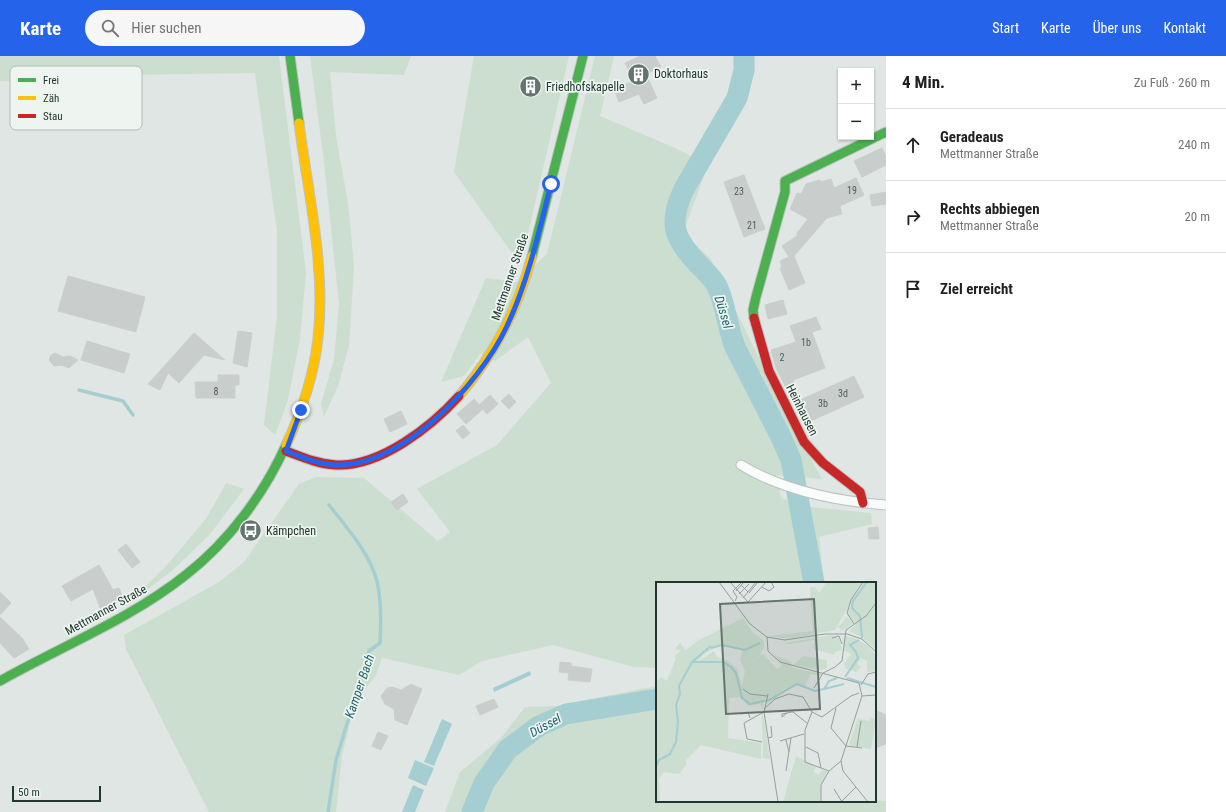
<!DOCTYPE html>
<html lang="de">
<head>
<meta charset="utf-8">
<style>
  :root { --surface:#fff; --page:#f6f6f6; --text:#202124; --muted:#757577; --line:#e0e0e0; --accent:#2563eb }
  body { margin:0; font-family:"Roboto Condensed",sans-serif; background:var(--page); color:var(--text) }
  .controls { position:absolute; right:12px; top:12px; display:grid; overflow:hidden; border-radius:0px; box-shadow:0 1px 3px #0004 }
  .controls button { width:36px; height:36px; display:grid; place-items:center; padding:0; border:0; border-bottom:1px solid var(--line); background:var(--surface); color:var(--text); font:20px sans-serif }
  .scale { position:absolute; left:12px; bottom:10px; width:89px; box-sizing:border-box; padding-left:4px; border:2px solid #21362f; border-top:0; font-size:11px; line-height:14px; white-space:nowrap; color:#21362f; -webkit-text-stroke:3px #eef5f1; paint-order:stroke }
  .stop { position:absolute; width:12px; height:12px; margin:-9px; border:3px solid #2563eb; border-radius:50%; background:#fff }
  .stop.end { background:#2563eb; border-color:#fff; box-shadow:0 1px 4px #0008 }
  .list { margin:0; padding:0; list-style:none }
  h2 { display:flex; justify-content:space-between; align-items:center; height:52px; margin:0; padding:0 16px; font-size:17px }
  h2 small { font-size:13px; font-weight:400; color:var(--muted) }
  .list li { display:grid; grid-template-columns:26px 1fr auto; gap:12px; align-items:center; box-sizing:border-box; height:72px; padding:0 16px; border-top:1px solid var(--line) }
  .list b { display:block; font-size:15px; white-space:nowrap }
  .list p { margin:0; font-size:13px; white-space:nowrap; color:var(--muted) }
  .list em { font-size:13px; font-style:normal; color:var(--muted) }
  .icon { flex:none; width:22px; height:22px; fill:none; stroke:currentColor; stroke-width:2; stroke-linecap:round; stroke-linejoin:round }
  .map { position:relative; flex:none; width:886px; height:756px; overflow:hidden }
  header { display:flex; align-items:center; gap:24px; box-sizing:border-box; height:56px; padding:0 20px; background:var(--accent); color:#fff }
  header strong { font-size:19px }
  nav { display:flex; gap:22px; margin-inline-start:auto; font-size:14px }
  .search { width:280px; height:36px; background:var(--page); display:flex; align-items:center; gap:10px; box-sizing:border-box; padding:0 14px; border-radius:22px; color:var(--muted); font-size:15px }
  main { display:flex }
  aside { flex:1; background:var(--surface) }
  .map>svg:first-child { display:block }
</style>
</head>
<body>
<header>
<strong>Karte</strong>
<div class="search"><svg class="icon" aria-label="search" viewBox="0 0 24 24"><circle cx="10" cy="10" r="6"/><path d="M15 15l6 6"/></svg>Hier suchen</div>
<nav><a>Start</a><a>Karte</a><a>Über uns</a><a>Kontakt</a></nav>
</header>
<main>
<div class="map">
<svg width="886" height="756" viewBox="0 0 886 756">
  <rect width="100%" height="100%" fill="#e0e6e3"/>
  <path fill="#cbdecf" d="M0 0H279L306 217 300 283 288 344 275 379 264 369 277 260V176L255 17 57 20 44 26 0 25Z
    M310 0H411L404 19 330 16 336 80 348 147 354 210 349 290 338 330 324 361 321 348 334 303 339 248 324 106Z
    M474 0H569L524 195 512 197 454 116Z
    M595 0H614L600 60 675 92 708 109 683 177 711 203 783 352 822 423 776 419 781 442 810 451 871 457 872 468 819 481 824 527H657V612L634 611 553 589 482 605 459 619 382 602 376 619 356 645 342 699 336 756H209L126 593 124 579 219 526 244 506 299 428 316 421 364 422 438 485 450 476 417 433 497 389 551 327 528 281 495 305 480 298 464 320 441 326 486 222 517 226 547 198Z
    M226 427 244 433 211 477 173 514 128 548 167 509 206 463Z
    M657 630V745H875V744L886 745V756H445L460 716 501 682 525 651 556 650Z"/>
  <path fill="#a4ced1" d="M530 615 531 619 494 636 493 632Z
    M442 663 452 668 434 710 424 706Z
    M415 704 434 712 426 730 408 722Z
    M413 729 424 734 415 756H402Z"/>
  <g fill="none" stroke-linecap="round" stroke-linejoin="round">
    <path stroke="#a4ced1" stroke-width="3.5" d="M79 334 123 345 133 359
      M328 756 336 704 369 595 380 587C381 569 381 542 377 525 369 496 347 472 329 449"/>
    <path stroke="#a4ced1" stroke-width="21" d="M744 0V14L737 42 684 133C668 167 673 182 699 209 705 215 712 221 717 230 726 249 727 271 735 291L781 381 791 404 814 527
      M472 756 484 727 508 693 539 670 566 658 657 643"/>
  </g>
  <path fill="#c9cecc" stroke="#c9cfcc" d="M640 0H655L661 11 646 18 657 42 644 48 639 38 619 46 614 33 634 25 625 7Z
    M882 92 886 101V109L862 121 854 105Z
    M744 119 765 173 744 181 724 126Z
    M856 122 864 139 840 150 842 158 827 162 794 200 805 227 789 234 780 212 782 211 780 205 789 201 782 190 797 180V177L808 163 790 153 797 137 801 138 806 128 820 124 821 126 831 123 834 132Z
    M886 136V148L872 150 870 139Z
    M68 220 145 241 136 276 58 255Z
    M783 244 787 258 768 263 765 249Z
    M816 261 821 273 812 276 825 312 793 324 800 344 854 320 864 341 804 368 776 312 771 294 796 286 790 270Z
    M238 275 252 277 247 311 233 307Z
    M194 277 225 304 204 299 179 327 168 317 160 334 148 328Z
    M87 285 130 298 124 317 81 304Z
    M55 297 63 301 70 300 78 304 69 312 61 309 54 310 49 304 51 299Z
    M218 319H239V329H235V342H196L195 326H218Z
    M509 338 516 346 509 353 501 345Z
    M490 339 498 348 487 358 479 349Z
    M474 343 483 353 466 368 457 358Z
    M401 355 407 368 390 376 384 363Z
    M463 369 470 377 463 383 456 375Z
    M403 438 408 446 397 454 391 446Z
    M878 471 879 483H869L868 472Z
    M126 488 140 506 132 512 118 494Z
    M99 509 113 534 119 532 124 544 101 554 93 533 71 545 62 530Z
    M0 536 11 547 0 559Z
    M0 561 22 582 29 593 14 602 0 587Z
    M560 606 571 607V610L592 613 590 626 568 624 569 617 559 616Z
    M411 628 422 633 407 669 395 664 394 653 385 648 381 640 387 632 392 631 401 634Z
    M494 643 498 651 480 659 476 650Z
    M875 654 886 659V688L875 692Z
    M378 676 388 680 381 694 372 690Z"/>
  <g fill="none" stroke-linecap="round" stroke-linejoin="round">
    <defs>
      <path id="street" d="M741 409C784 435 836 445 886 449"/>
      <path id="fast" d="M290 0 299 67
        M532 200 583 0
        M754 262 753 254 756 241 785 136V125L886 76
        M0 625C62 590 131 563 187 518 229 485 264 438 286 389"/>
      <path id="slow" d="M459 340C494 299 518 252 532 200
        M286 389C302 355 314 319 318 282 326 210 308 138 299 67"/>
      <path id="jam" d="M754 262 769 315 804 386 823 407 860 436 863 447
        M286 395C302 401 318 408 336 409 380 411 431 371 459 340"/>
    </defs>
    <use href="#street" stroke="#bdc3c0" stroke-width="11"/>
    <use href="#fast" stroke="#bdc3c0" stroke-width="11"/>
    <use href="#slow" stroke="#bdc3c0" stroke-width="11"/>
    <use href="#jam" stroke="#bdc3c0" stroke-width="11"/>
    <use href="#street" stroke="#fafbfb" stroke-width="9"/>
    <use href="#fast" stroke="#4caf50" stroke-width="9"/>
    <use href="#slow" stroke="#ffc107" stroke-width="9"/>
    <use href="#jam" stroke="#c62828" stroke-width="9"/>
  </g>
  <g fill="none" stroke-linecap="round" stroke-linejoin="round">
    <path stroke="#2563eb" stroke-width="5" d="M301 354 286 395C299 400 312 406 326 408 398 419 480 328 507 270 528 225 539 176 551 128"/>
  </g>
  <defs>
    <symbol id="building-disc" viewBox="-11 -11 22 22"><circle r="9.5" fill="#64746e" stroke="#eef5f1"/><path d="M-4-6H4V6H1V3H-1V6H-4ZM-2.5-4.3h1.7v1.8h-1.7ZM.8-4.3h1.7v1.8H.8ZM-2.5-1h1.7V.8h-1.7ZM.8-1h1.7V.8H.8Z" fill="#fff"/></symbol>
    <symbol id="bus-disc" viewBox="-11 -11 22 22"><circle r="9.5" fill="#64746e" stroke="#eef5f1"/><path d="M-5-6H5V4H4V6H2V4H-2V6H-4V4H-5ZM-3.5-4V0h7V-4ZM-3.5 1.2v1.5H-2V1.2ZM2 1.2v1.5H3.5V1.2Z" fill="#fff"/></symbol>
  </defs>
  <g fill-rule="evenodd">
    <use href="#building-disc" x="626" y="6" width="25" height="25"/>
    <use href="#building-disc" x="518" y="18" width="25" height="25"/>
    <use href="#bus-disc" x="238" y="462" width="25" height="25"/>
  </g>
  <g text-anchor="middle" stroke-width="3.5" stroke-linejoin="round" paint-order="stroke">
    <g font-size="10" fill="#4c5d57">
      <text x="852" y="138">19</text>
      <text x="739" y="139">23</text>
      <text x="752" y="173">21</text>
      <text x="806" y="290">1b</text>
      <text x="782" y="305">2</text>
      <text x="216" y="339">8</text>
      <text x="843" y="341">3d</text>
      <text x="823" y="351">3b</text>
    </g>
    <g font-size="12" fill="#21362f" stroke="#eef5f1" text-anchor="start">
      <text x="654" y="22">Doktorhaus</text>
      <text x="546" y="35">Friedhofskapelle</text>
      <text x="266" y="479">Kämpchen</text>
    </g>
    <g font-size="12" fill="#21362f" stroke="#eef5f1">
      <text transform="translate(510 221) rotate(-71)" y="4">Mettmanner Straße</text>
      <text transform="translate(802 354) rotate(63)" y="4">Heinhausen</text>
      <text transform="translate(106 554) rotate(-29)" y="4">Mettmanner Straße</text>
    </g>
    <g font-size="13" font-style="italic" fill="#22646b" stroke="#eef5f1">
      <text transform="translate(724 256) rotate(73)" y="5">Düssel</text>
      <text transform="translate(359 630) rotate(-71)" y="5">Kamper Bach</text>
      <text transform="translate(545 669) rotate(-29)" y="5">Düssel</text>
    </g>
  </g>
  <g transform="translate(656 526)">
    <rect width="220" height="220" fill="#e0e6e3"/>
    <path d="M171 0H206L179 48 133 57 113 54 157 49 154 5H159L163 11ZM208 0H220V68L206 55 193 49 200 42 191 33 196 18ZM191 35 197 41 186 49 182 45ZM87 36 97 51 108 59V65L102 76 107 72 121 87 126 84 120 74 134 79 137 86 166 92 165 94 154 92 149 106 140 103 111 122V116L108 117 107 128 104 122 92 124 84 115 73 116 72 156 105 161V177L45 163 30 178V183L23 192 8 190 3 197 4 217 0 220V104L2 101 0 100 5 95 11 99 20 76 18 74 25 69 19 67 25 60V63L30 68 41 59ZM62 64H74L86 69 84 78 89 89 86 104 81 86 72 79 61 75 58 69 38 82 48 72ZM176 53 183 56 186 68 179 70 178 73 158 67V58L134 62 115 60 129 61ZM188 54 199 56 212 64 220 74V89L211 90V79L205 76 201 82 205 85 200 90 190 87 188 82 195 72 187 68ZM147 74 171 78V86L166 88 137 83ZM106 132H107L114 177 107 176ZM214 135 220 137 215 167 193 163 202 137 213 139ZM140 174 160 185 158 190 163 193 166 188 172 190 164 203 165 220H127Z" fill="#cbdecf" fill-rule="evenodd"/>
    <path fill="none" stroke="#a4ced1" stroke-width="2" d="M206 56 204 34 196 26 197 19 211 0M55 66 66 63 89 68 104 61M36 80 55 64M189 95 202 76 200 70 194 63 203 58M191 96 220 105M168 107 188 102M168 107 173 99 181 96M0 184 3 178 14 172 20 160 22 140 20 123 24 112 23 104 36 80H67L75 85 80 91 86 116 94 122 113 118 141 102 159 109 168 107"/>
    <path fill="none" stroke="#94a09b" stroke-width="1" d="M63 0 94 42 111 55 129 58 169 52H191L206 57 220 70M74 0 92 20 110 0M85 3 92 10 87 16M106 5 113 9 118 5 115 0M80 9 88 0M92 10 100 0M93 11 102 0M83 12 93 2M79 19 81 15 77 9 86 0M198 42 191 31 195 18 207 0M111 55 112 69 124 80 203 101 206 114 220 113M176 56 183 54 186 62M179 85 186 79 190 48 210 34 220 21M167 91 179 85M205 103 212 92 220 90M158 106 167 91M87 107 94 112 111 114M112 112 108 130 122 220M206 114 185 179 187 189 212 220M180 126 175 146 190 164M108 127 119 117 133 112 147 115 156 130 166 135 195 114 203 111M156 130 149 148V180L173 189M131 131 126 135V132L131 131 135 130H137L151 141M85 132 92 130 94 136M112 156 116 155 115 144M130 158 133 170M124 159 148 152M106 160 91 157 88 141 108 130M190 164 206 166M150 165 162 171 165 186M201 165 205 139M130 189 135 156M178 207 186 220M165 220V203L173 189 185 179M185 220 200 205"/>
    <path fill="#64746e" fill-opacity="0.15" stroke="#64746e" stroke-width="2" d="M158 17 164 127 70 132 64 22Z"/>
    <rect width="220" height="220" fill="none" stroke="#21362f" stroke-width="2"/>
  </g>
  <rect x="10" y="10" width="132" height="64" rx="6" fill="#eef5f1" stroke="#b0bcb7" stroke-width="1"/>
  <rect x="18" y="22" width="18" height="4" fill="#4caf50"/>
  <rect x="18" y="40" width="18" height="4" fill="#ffc107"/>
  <rect x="18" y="58" width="18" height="4" fill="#c62828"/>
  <g font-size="11" fill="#21362f">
    <text x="43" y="28">Frei</text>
    <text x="43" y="46">Zäh</text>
    <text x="43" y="64">Stau</text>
  </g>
</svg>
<div class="controls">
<button>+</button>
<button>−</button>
</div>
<div class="scale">50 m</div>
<div class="stop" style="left:551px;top:128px"></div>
<div class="stop end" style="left:301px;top:354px"></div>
</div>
<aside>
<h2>4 Min.<small>Zu Fuß · 260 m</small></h2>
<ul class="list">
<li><svg class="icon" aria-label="ahead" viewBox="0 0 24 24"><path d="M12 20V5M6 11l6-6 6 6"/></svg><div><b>Geradeaus</b><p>Mettmanner Straße</p></div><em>240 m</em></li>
<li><svg class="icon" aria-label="right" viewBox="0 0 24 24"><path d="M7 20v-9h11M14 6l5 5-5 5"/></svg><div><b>Rechts abbiegen</b><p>Mettmanner Straße</p></div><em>20 m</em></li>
<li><svg class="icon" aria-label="arrive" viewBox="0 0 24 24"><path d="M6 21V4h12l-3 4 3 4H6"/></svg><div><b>Ziel erreicht</b></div></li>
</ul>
</aside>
</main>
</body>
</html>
